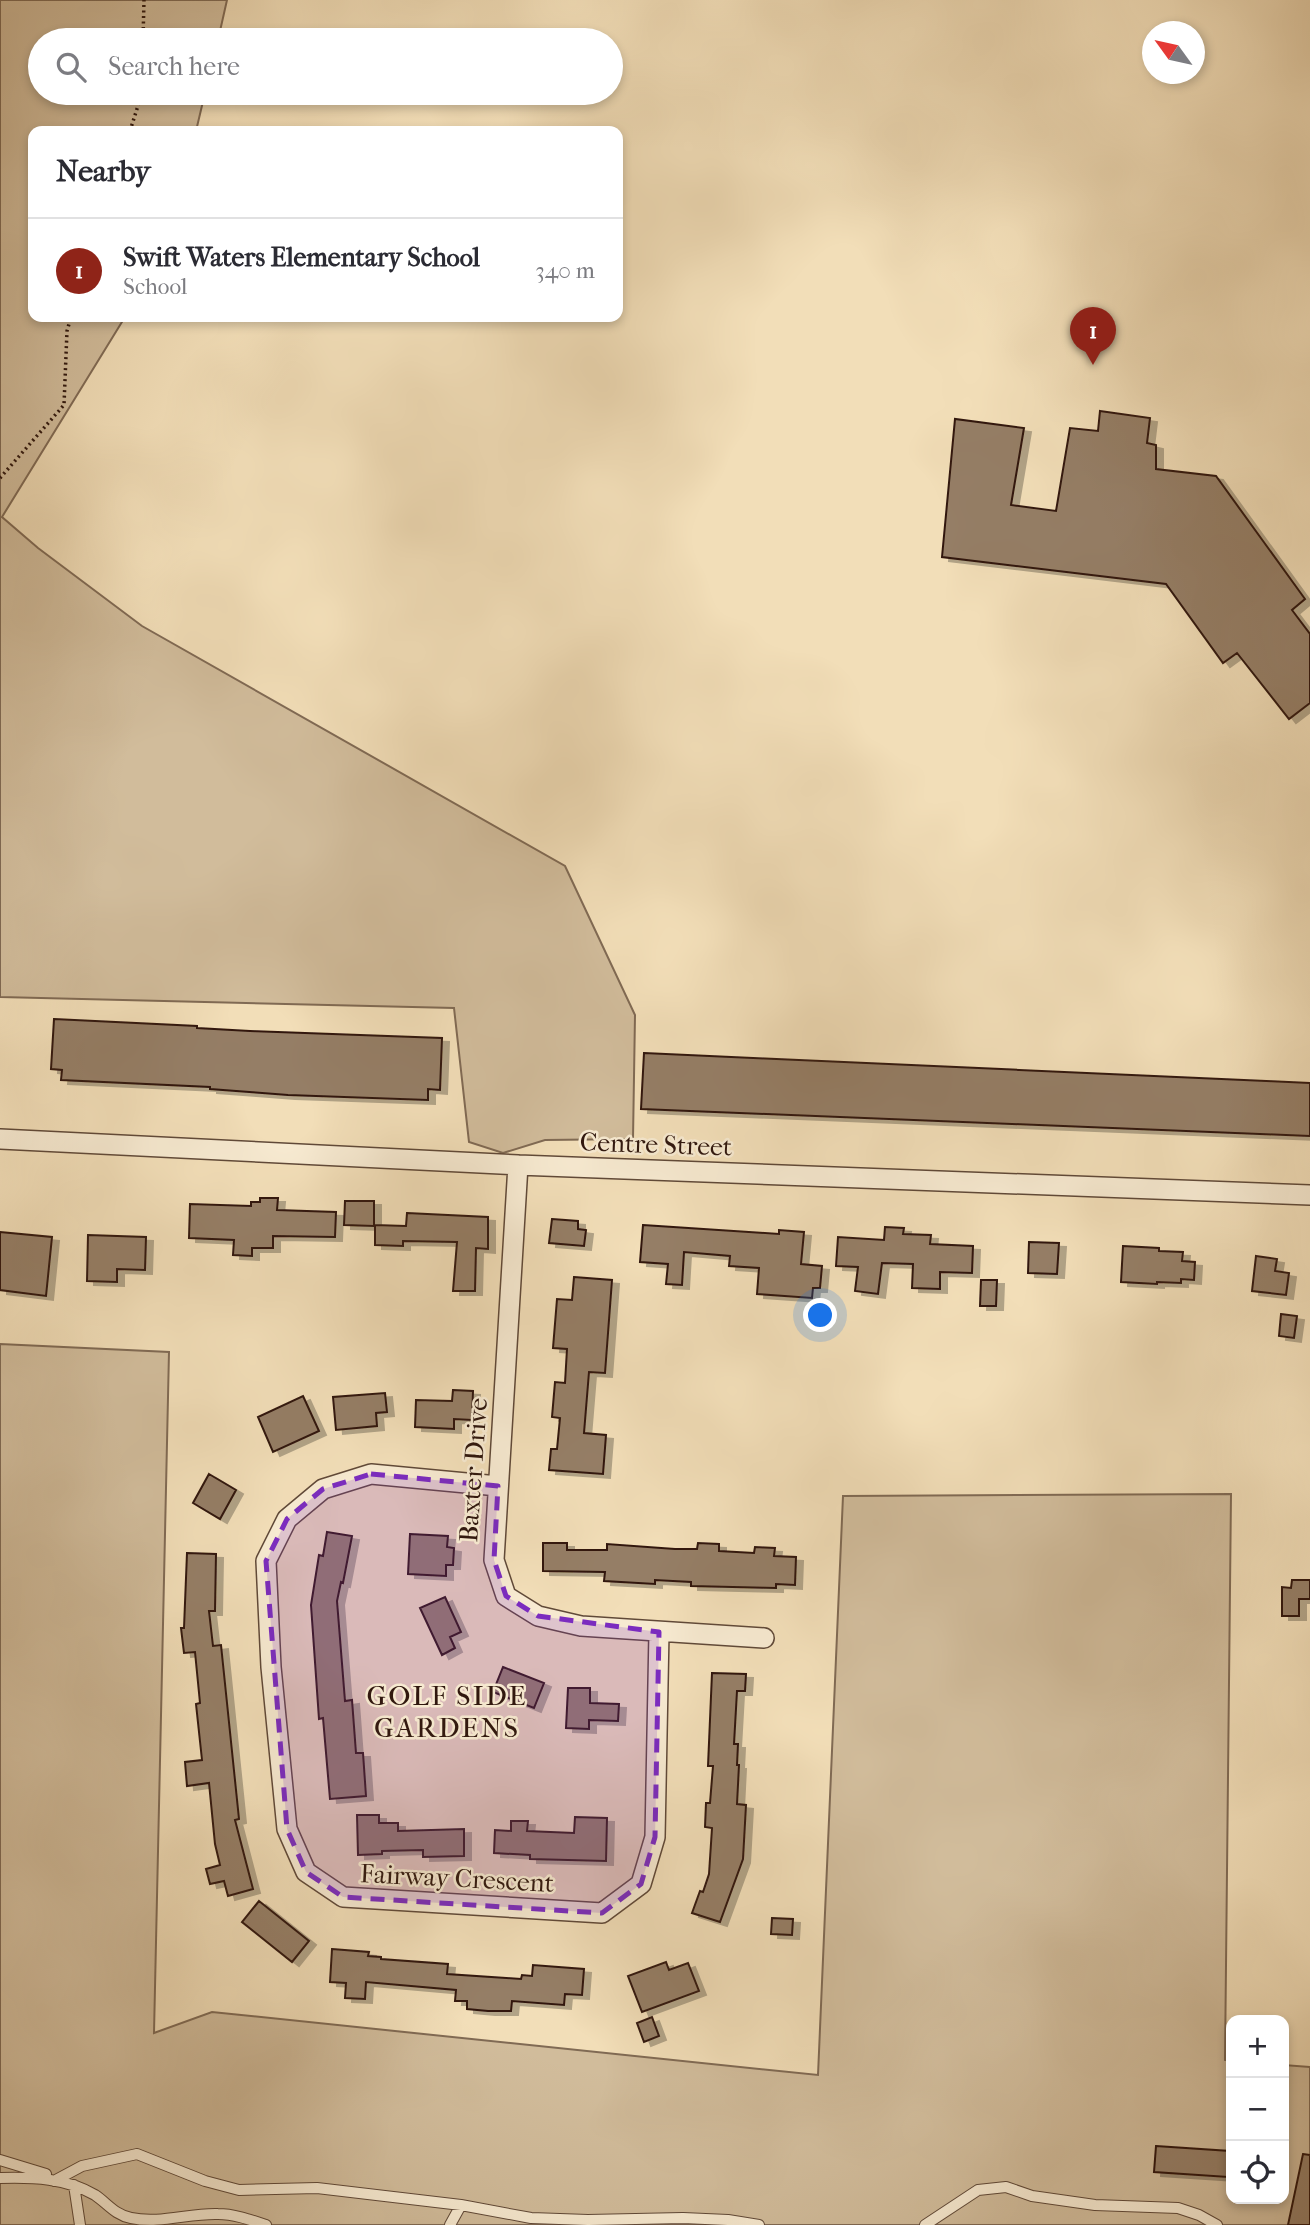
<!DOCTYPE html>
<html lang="en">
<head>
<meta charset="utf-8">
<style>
  :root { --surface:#fff; --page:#f2f2f3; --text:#2b2b33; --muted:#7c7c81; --line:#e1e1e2; --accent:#8f2418 }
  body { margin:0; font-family:"IM FELL French Canon",serif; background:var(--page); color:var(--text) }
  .controls { position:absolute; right:21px; bottom:21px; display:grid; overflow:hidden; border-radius:14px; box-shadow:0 4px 10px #0003 }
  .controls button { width:63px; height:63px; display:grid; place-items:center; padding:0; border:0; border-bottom:2px solid var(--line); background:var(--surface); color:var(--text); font:35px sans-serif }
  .compass { position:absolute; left:1142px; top:21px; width:63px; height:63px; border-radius:50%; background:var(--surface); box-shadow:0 4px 10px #0003; rotate:303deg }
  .you { position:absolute; left:821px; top:1316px; width:24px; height:24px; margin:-18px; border:5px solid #fff; border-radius:50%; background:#1a73e8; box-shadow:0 0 0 10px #1a73e833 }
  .badge { display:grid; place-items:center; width:46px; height:46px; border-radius:50%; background:var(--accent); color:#fff; font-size:23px; font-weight:700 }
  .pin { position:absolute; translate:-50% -58px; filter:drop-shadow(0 2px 4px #0008) }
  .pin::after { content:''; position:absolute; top:37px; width:24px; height:21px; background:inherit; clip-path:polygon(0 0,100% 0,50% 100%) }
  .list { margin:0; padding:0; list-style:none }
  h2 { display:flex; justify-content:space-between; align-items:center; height:91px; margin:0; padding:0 28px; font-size:30px }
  h2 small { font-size:23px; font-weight:400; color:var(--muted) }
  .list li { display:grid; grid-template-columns:46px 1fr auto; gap:21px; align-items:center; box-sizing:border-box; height:105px; padding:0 28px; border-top:2px solid var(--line) }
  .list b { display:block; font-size:26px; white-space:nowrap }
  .list p { margin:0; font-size:23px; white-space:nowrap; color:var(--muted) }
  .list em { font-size:23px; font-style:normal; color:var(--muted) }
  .icon { flex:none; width:38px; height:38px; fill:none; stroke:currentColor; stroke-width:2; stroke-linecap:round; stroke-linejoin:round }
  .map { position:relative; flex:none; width:1310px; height:2225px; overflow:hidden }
  .search { position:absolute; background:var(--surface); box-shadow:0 4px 10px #0003; left:28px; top:28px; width:595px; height:77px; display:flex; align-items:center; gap:18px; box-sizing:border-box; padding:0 24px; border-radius:38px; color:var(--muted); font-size:26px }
  .panel { position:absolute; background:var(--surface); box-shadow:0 4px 10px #0003; left:28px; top:126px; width:595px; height:196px; border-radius:14px }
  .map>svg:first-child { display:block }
</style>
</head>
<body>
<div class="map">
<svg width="1310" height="2225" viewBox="0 0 1310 2225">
  <defs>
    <filter id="shadow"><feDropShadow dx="7" dy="4" stdDeviation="0" flood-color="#0004"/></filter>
  </defs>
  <rect width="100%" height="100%" fill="#f2deb8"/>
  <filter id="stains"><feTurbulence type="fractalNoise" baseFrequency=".00286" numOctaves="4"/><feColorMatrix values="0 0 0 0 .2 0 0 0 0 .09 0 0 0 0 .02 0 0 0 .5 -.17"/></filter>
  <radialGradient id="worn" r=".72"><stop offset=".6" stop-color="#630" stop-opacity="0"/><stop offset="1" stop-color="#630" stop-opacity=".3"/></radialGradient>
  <path fill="#d1bc9b" stroke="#806a54" stroke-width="2" d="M0 0H227L218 40H40V93H205L196 131H33V317H125L2 517 38 548 142 626 565 866 635 1015 633 1139 545 1140 503 1153 469 1142 454 1008 0 997Z
    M0 1344 169 1352 154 2033 212 2012 818 2075 843 1496 1231 1494 1225 2060 1231 2061V2199H1284V2065L1310 2067V2225H0Z"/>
  <path fill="#957e66" stroke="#30170e" stroke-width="2" filter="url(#shadow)" d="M1100 411 1150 418 1147 443 1156 445V469L1216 476 1305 599 1292 610 1310 634V703L1289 719 1237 653 1223 663 1166 584 942 557 955 419 1024 428 1011 505 1056 511 1070 428 1098 431Z
    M54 1019 197 1026V1028L250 1031 442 1038 440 1090 428 1089V1100L288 1095 210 1089V1087L61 1080 62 1070 51 1069Z
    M644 1053 1310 1083V1136L641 1109Z
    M260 1198H278L277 1210 336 1212 335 1237 273 1236V1248H252V1256L233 1255 234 1240 189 1238 190 1204 251 1206V1202H260Z
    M345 1201H374V1226L344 1225Z
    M407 1213 488 1217V1249L476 1248 475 1291H453L457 1242 403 1241V1246L375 1245V1225L406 1226Z
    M552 1219 578 1221V1229L586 1230 584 1246 549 1243Z
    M643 1225 779 1234V1230L804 1232 801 1264 822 1266 820 1288H813L812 1298 757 1294 759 1268 729 1266 730 1256 684 1252 682 1285 666 1284 668 1264 640 1262Z
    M885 1227 904 1228 903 1234 931 1235 930 1244 973 1246 972 1273 940 1272V1289L912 1288 913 1264 882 1263 878 1294 855 1291 858 1267 836 1266 838 1237 884 1240Z
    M0 1232 52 1237 46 1296 0 1290Z
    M88 1235 146 1237 145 1270 117 1269V1282L87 1281Z
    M1029 1242 1059 1243 1057 1274 1028 1273Z
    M1123 1246 1159 1248V1251L1183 1252 1182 1261 1195 1262 1194 1280 1181 1279V1283L1157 1282V1284L1121 1282Z
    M1256 1256 1277 1259 1275 1271 1289 1273 1286 1295 1252 1291Z
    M574 1277 612 1280 605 1373 589 1372 584 1433 606 1435 603 1474 549 1470 551 1449H557L560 1418 552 1417 555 1382 565 1383 567 1349 553 1348 557 1299 572 1300Z
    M981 1280H997L996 1306H980Z
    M1281 1314 1297 1316 1294 1338 1279 1336Z
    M453 1390 473 1391 472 1420 454 1419V1429L415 1427 416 1400 452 1401Z
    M385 1393 387 1412 376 1413 377 1426 336 1430 333 1397Z
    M303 1396 319 1431 273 1452 258 1417Z
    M209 1474 236 1490 220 1519 193 1503Z
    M327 1532 352 1536 343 1583 341 1582 337 1601 345 1701 352 1700 356 1753H363L366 1796 330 1799 323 1718 319 1719 311 1605 319 1555 323 1556Z
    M410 1534 448 1536 447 1547 454 1548 453 1565H446V1576L408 1574Z
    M543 1543H567V1550H607V1544L675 1549H697L698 1543 719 1544V1551L754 1553 755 1547 775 1548 774 1556 796 1557 795 1585 776 1584V1588L691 1586V1582L655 1580V1584L604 1581 605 1572 543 1571Z
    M187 1553 216 1554 215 1611H209L213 1646 221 1645 239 1819 235 1820 253 1889 228 1896 224 1881 210 1884 206 1869 220 1865 215 1844 209 1783 187 1786 185 1762 202 1760 196 1704 200 1703 195 1652 184 1653 181 1628H184Z
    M1292 1580H1310V1599H1299V1616H1282V1587L1291 1588Z
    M445 1597 461 1632 450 1637 455 1648 442 1655 420 1608Z
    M503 1667 544 1683 534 1708 493 1692Z
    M712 1673 746 1674 745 1691H737L734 1744H738L737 1765H739L737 1804 746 1805 743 1859 720 1922 692 1913 700 1891 703 1892 709 1874 712 1828 705 1827 706 1803H710L713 1766H708Z
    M568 1688H590V1703L619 1704 618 1721 589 1720V1729L566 1728Z
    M357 1815H379V1823H398V1831L464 1829V1856L423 1857V1850L382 1851V1854L358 1855Z
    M575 1817 607 1818 606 1861 530 1859V1855L494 1853 495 1830 511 1831V1821H528L527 1831 574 1833Z
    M259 1901 309 1941 292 1962 242 1922Z
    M772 1918 793 1919 792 1935 771 1934Z
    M332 1949 369 1952 368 1956 381 1957V1959L448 1964 447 1974 521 1979 522 1975 532 1976 533 1965 584 1969 582 1995 565 1994 564 2005 512 2001 511 2011H488L467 2009V2001H455L456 1990 366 1982 365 1999 345 1998 346 1983 330 1982Z
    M666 1962 669 1970 688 1963 699 1991 642 2012 628 1976Z
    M652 2017 659 2036 644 2042 637 2023Z
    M1156 2146 1230 2151 1228 2177 1154 2172Z
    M1303 2154 1310 2155V2225H1288Z"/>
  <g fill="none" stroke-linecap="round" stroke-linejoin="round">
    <defs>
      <path id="lane" d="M0 2160 46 2174
        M0 2178C33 2177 66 2178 95 2195 107 2203 115 2215 131 2218 160 2224 189 2213 218 2214 234 2214 251 2220 266 2225
        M54 2181 82 2166 137 2154 205 2181 239 2190 317 2188 461 2205 531 2218 588 2220 683 2218 728 2220 759 2225
        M74 2185 80 2225
        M450 2225 461 2205
        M925 2225 978 2190 1006 2187 1032 2196 1095 2205 1178 2208 1199 2215 1217 2225"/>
      <path id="street" d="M0 1139 518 1165 1310 1195
        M518 1165 494 1560 506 1596 538 1616 581 1626 764 1638
        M498 1486 371 1474 323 1489 287 1519 266 1561 271 1667 287 1829 306 1872 343 1897 602 1913 641 1884 655 1837 659 1632"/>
    </defs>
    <use href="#lane" stroke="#604938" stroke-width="12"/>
    <use href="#street" stroke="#604938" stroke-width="22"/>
    <path stroke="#30170e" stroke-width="3.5" stroke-dasharray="2 3.5" stroke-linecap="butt" d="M143 40 144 0
      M130 131 142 93
      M0 478 64 405 67 331 71 317"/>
    <use href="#lane" stroke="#f7ead1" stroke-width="10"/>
    <use href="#street" stroke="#f7ead1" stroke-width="19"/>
  </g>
  <path fill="#7b2cbf" fill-opacity="0.2" stroke="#7b2cbf" stroke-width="5" stroke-dasharray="14 9" stroke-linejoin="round" d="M371 1474 498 1486 494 1560 506 1596 538 1616 659 1632 655 1837 641 1884 602 1913 343 1897 306 1872 287 1829 266 1561 287 1519 323 1489Z"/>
  <g text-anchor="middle" stroke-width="5" stroke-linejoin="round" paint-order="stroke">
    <g font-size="26" fill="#30170e" stroke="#f7ead1">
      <text transform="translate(656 1144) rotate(2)" y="9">Centre Street</text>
      <text transform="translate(473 1470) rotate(-86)" y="9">Baxter Drive</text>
      <text transform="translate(457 1878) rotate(3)" y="9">Fairway Crescent</text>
    </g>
    <g font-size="28" letter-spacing="2" fill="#30170e" stroke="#f7ead1">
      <text x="447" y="1705">GOLF SIDE<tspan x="447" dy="32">GARDENS</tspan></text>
    </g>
  </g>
  <rect width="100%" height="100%" filter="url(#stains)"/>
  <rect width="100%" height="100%" fill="url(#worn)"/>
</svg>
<div class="controls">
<button>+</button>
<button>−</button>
<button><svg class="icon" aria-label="locate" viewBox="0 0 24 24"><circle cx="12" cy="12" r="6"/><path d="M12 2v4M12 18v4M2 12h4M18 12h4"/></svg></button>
</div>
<svg class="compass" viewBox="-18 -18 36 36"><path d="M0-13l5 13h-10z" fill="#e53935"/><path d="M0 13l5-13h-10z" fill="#7c7c81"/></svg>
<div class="you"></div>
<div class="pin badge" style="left:1093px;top:365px">1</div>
<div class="search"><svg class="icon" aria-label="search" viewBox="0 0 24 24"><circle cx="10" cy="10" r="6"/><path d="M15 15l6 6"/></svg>Search here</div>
<section class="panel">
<h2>Nearby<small></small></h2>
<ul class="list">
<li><span class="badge">1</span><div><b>Swift Waters Elementary School</b><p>School</p></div><em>340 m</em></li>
</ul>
</section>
</div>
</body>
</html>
